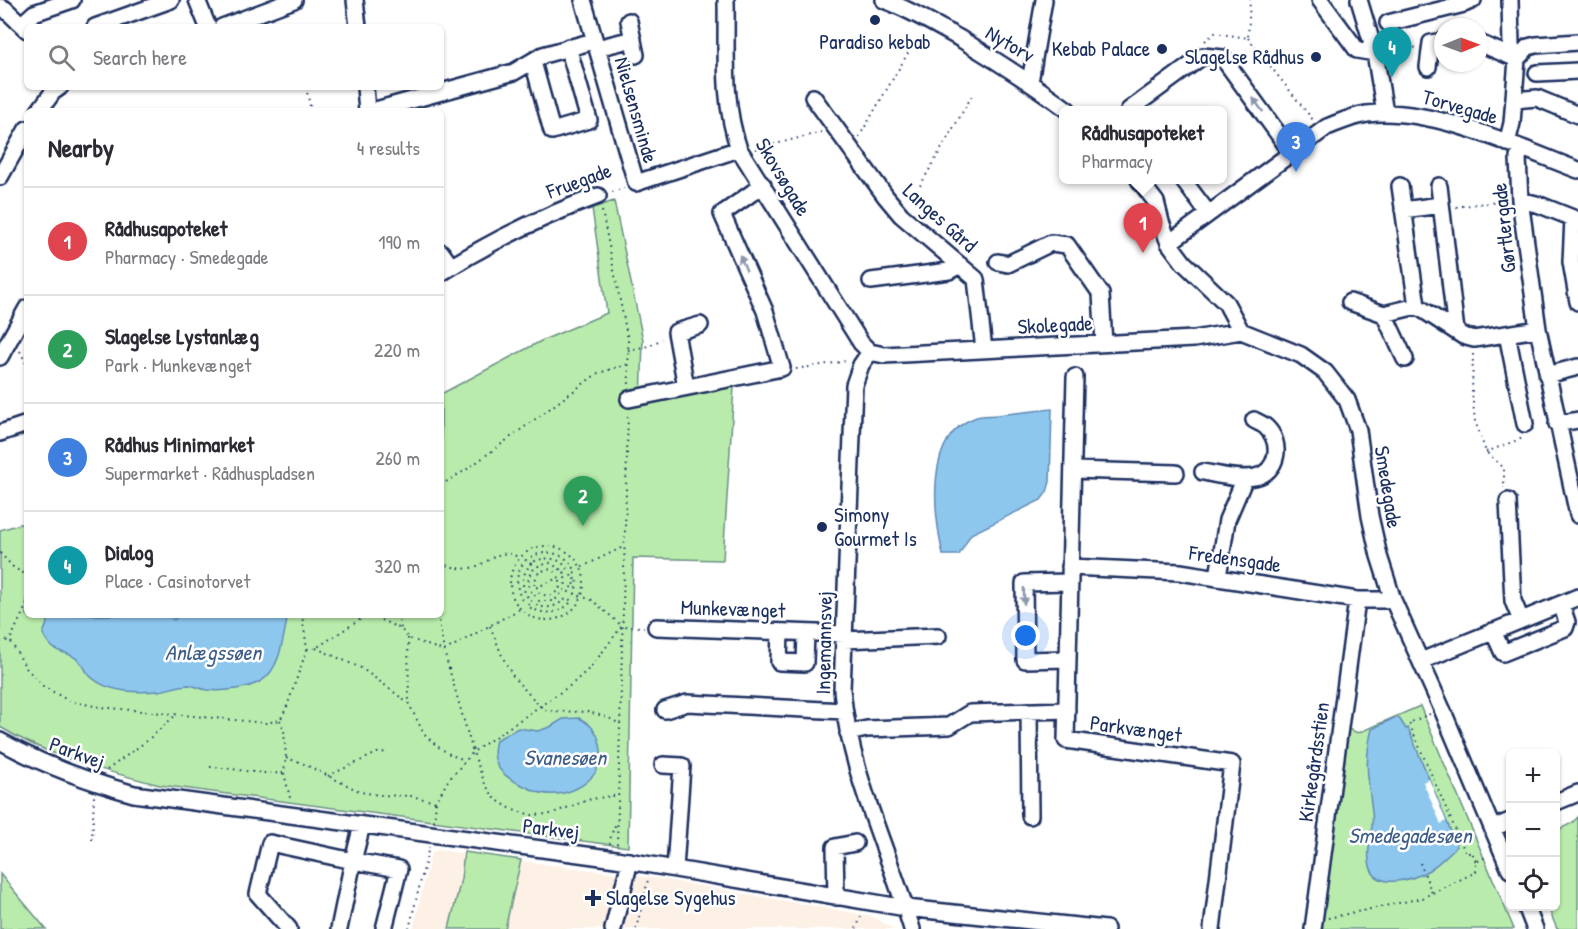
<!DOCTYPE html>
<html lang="en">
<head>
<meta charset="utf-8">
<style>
  :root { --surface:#fff; --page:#f7f7f7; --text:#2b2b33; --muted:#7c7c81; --line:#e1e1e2; --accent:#0b8043 }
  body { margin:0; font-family:"Patrick Hand",sans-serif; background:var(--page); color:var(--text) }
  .controls { position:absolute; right:18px; bottom:18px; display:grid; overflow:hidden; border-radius:9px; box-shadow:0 2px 4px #0004 }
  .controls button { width:54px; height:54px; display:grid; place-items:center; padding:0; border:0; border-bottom:2px solid var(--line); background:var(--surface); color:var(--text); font:30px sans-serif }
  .compass { position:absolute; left:1434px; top:18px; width:54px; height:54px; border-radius:50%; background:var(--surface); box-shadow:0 2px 4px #0004; rotate:89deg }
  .you { position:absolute; left:1026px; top:636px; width:21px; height:21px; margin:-15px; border:4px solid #fff; border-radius:50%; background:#1a73e8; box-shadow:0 0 0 9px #1a73e833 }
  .badge { display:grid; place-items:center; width:39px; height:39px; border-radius:50%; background:var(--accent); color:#fff; font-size:20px; font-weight:700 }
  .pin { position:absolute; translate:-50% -50px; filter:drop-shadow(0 2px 3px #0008) }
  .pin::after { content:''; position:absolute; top:32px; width:21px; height:18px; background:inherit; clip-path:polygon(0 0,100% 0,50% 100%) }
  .popup { position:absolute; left:1059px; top:106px; width:168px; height:78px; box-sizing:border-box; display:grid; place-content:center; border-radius:9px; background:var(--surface); filter:drop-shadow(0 2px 4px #0005); font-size:20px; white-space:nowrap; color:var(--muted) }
  .popup b { font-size:22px; color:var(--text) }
  .popup::after { content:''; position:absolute; left:50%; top:100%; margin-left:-12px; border:12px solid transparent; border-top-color:var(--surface) }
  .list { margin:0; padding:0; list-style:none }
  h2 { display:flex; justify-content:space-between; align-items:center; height:78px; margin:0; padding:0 24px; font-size:26px }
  h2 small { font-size:20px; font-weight:400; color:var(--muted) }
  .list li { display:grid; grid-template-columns:39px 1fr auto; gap:18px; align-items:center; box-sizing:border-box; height:108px; padding:0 24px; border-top:2px solid var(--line) }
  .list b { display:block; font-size:22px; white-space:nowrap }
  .list p { margin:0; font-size:20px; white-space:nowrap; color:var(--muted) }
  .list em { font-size:20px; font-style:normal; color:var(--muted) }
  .icon { flex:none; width:33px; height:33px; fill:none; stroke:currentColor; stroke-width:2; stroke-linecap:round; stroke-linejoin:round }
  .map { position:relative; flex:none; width:1578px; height:929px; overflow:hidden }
  .search { position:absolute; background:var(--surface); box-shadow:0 2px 4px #0004; left:24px; top:24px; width:420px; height:66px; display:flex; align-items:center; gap:15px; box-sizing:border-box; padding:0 21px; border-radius:9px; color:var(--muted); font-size:22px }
  .panel { position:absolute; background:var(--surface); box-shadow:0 2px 4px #0004; left:24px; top:108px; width:420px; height:510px; border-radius:9px }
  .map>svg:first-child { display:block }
</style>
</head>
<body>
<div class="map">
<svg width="1578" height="929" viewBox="0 0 1578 929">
  <rect width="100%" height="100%" fill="#fff"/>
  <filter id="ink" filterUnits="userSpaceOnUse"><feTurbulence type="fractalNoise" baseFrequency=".0167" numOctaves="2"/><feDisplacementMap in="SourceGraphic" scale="12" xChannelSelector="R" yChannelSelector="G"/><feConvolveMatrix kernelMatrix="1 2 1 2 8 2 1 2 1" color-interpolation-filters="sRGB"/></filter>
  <g filter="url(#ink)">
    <path fill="#fdf0e5" d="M437 850 660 879 871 916 894 929H413L431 854Z"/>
    <path fill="#b9ecac" stroke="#6a8e85" stroke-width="1.5" d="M614 201 643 340 641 403 734 387 723 560 633 558 628 847 160 785C105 771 49 757 0 727V530L27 522V615H441V394L541 341 607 313 592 208Z
      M1420 706 1514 929H1319L1346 728 1358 733Z
      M1578 817V929H1557L1548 907 1556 906V831L1572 823Z
      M464 852 521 860 505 929H449L461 879Z
      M0 874 46 929H0Z"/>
    <path fill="#8ec7ee" stroke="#608ab4" stroke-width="1.5" d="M1052 409 1050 482 1047 492 1041 500 971 534 959 555H943C934 514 924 437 974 418 981 415 990 416 997 415 1015 413 1034 411 1052 409Z
      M50 615H168L174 620 179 615H288C283 636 281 669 261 681 248 689 222 692 207 690 201 689 195 686 189 685 179 685 168 690 158 691 135 693 105 692 89 675 85 670 83 664 78 660 66 648 55 658 43 634Z
      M579 718C593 725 599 734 601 750 603 781 568 799 541 793 536 792 529 788 524 786 503 777 489 765 496 740L518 728 538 731 550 727 563 719Z
      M1399 718 1406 729 1408 728 1457 846C1448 854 1439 864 1429 870 1413 880 1376 891 1370 866 1365 849 1375 828 1372 811 1368 781 1364 759 1372 729L1392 719Z"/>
    <path fill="#fff" d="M1429 779 1446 821 1441 824 1423 782Z"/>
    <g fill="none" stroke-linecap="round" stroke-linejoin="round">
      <defs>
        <path id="minor" d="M197 0 208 27
          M355 0 358 27
          M583 0 636 183 739 149
          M726 0C727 50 722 101 739 149L861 343 870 352 884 355 1194 339 1241 331
          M884 0C911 10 934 24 959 38 997 61 1033 84 1068 110
          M1320 0 1357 50 1375 53
          M1359 0 1375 53 1385 113
          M1510 0 1511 46 1514 57
          M0 7 5 9 27 30
          M629 21 636 55
          M1388 23 1464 4 1473 0
          M22 24 34 13 72 0
          M95 27 171 0
          M222 27 294 0
          M1479 43 1517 59
          M597 48 633 39
          M533 62 552 131 589 120 568 47
          M1428 67 1431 43 1443 41
          M1537 73 1578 71
          M1030 82 1044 0
          M365 87 367 111
          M813 97 886 197 901 215 976 279 984 350
          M1514 100 1537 98 1578 115
          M1129 110 1203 56 1223 58 1292 153
          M39 111 53 92 60 87
          M372 111 514 72 543 55 594 41
          M1507 143 1512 123 1517 59 1528 47 1536 45 1578 42
          M1522 148 1518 158 1520 200 1538 329 1578 515
          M0 177 27 129
          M1139 180 1156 202 1161 222 1169 243 1184 263 1226 303 1241 331 1301 355 1325 372 1347 400 1358 430 1370 516 1379 556 1393 600 1442 709 1510 870
          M1183 180 1208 213
          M1400 186 1417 306 1463 336 1474 339 1538 329
          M1439 186 1456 331
          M1520 200 1540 205 1578 220
          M1403 210 1441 205
          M1573 218 1571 262 1578 302
          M1169 243 1327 127C1340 122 1353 116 1367 114 1432 106 1517 147 1578 170
          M441 252 451 266
          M998 262 1008 264 1051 243 1067 245 1101 294 1104 344
          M441 273C493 240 540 217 598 196
          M871 281 949 271 960 265
          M1350 302 1384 314 1417 306
          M1384 314 1405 359
          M1507 334 1525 424
          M870 352 861 365 854 385 842 690C850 774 888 849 912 929
          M0 357 27 308
          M1547 375 1578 367
          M1075 377 1066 740 1232 764 1212 929
          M686 387 676 332 700 325
          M629 399 782 368 765 311 722 214 763 185
          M1557 424 1578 420
          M0 433 27 424
          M1073 470 1176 473
          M1203 472C1219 475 1239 480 1255 477 1278 472 1283 443 1266 427 1263 424 1257 422 1254 420
          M1508 501 1513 601 1521 620
          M1070 567 1180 572 1357 600H1393
          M1218 577 1227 520 1245 478
          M656 627 845 634
          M1493 631 1503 653 1565 628 1567 622 1561 604
          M780 632 779 662 805 663 806 633
          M844 640 938 636
          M1068 659 1025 660 1024 583 1069 582
          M1421 661 1578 597
          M665 710 687 703 844 711
          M1029 711 1030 816
          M848 733 867 729 949 726 970 713 1067 710
          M0 741C43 765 87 781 134 794L616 859 906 908 1106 929
          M663 765 682 766 675 869
          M1556 802 1578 793
          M1493 828 1510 821
          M836 897 835 847 855 843
          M1526 906 1535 929
          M289 929 258 894 270 843 353 861 362 825
          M339 929 353 861 399 869 384 929
          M613 929 630 861
          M1313 929 1357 600"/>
      </defs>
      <use href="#minor" stroke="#1b2f5e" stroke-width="20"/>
      <path stroke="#1b2f5e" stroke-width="2" stroke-dasharray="1.5 4.5" stroke-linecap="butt" d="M320 27 324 25
        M1248 38 1313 120
        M1205 41 1215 33 1248 38 1250 0
        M1391 54 1417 47
        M306 87 311 111
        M324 87V92
        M859 137 908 53
        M756 149 822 132
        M917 191 973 94
        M612 192 624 188
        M1456 207 1507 200
        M602 211 628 340 629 386
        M628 350 649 346 662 339
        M20 351 27 365
        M1473 354 1472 393 1475 421 1486 452 1504 468V488
        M796 369 847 361
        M1486 452 1523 438
        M441 485 466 470 598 373 629 364
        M510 583a37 37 0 1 1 74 0a37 37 0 1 1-74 0Z
        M0 553 14 568 27 575
        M531 557C549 548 568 554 576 572L571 574 572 579H578L575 594 592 600 622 626
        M441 564C450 566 461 570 470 568 491 564 497 545 520 558
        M582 567 625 546
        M534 569C526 576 527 587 534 596L538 592C547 598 555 596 560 587V577L535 588 534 582 539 572 548 569 556 572 560 569 550 563 538 566 535 561C548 556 561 558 568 570L564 573 566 582 564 591 570 592 572 584H577
        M522 600C515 586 515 572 526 560L531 564C520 576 520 590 532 602L527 606C543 615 558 616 572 601L567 598C557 606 549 610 536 605L539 601H554L564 591
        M27 604 10 640 26 668 43 686 69 701 100 707 266 723 280 720 286 709 307 649 302 615
        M370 615 401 629 408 638 444 651 520 609
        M398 615 401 629
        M438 615 444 651 473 752 485 784 495 799 513 810 532 815 550 814 591 799 619 795
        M490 626 503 658 514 678 539 705 547 711 588 712 607 717 620 724
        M408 638 409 704
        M0 642 10 640
        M316 648 361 668 386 686 409 704 424 734 437 746 451 755 465 760
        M307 649 316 648 367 615
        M1430 714 1409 723 1466 854 1472 852 1476 862
        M280 720 284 730 286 758 284 773 291 802
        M286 758 302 763 361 792 379 795 411 796 436 802
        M210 767C235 768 259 775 284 773
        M107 770 148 740 177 714
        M328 776 377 753 387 752
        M434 821 436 802 447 782 473 752 571 685 591 667 622 626 644 627
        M92 840 94 796
        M610 844 611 835 617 821
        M617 844 628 412
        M1420 863 1432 893
        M1328 918 1422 898 1476 872V862L1488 856
        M409 929 429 847
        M636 929 648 880
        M856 929 861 917"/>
      <use href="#minor" stroke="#fff" stroke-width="15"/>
    </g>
    <defs><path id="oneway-solid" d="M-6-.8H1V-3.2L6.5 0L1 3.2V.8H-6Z" transform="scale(1.5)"/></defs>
    <g fill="#8d97ae">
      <use href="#oneway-solid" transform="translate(1258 105) rotate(-126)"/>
      <use href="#oneway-solid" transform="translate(743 263) rotate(-114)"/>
      <use href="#oneway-solid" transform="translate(1024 596) rotate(89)"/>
    </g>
  </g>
  <g fill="#1b2f5e" stroke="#fff" stroke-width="2">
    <circle cx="875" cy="20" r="6"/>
    <circle cx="1162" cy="49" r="6"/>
    <circle cx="1316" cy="57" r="6"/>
    <circle cx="822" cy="527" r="6"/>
    <path d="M590 889h6v6h6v6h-6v6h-6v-6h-6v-6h6z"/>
  </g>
  <g text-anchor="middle" stroke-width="5" stroke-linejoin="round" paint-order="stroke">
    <g font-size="21" fill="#1b2f5e" stroke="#fff" text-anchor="end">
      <text x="875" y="49" text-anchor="middle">Paradiso kebab</text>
      <text x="1150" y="56">Kebab Palace</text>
      <text x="1304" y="64">Slagelse Rådhus</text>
      <text x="834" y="522" text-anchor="start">Simony<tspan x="834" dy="24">Gourmet Is</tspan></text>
      <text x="606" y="905" text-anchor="start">Slagelse Sygehus</text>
    </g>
    <g font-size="21" fill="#1b2f5e" stroke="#fff">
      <text transform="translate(1010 44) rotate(30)" y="7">Nytorv</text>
      <text transform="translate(1460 107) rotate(16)" y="7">Torvegade</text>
      <text transform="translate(636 110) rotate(74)" y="7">Nielsensminde</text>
      <text transform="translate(783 177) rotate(59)" y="7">Skovsøgade</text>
      <text transform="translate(579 181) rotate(-20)" y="7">Fruegade</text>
      <text transform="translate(940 218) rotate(42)" y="7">Langes Gård</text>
      <text transform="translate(1504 228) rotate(-96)" y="7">Gørtlergade</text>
      <text transform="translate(1055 325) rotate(-3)" y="7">Skolegade</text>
      <text transform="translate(1388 487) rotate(81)" y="7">Smedegade</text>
      <text transform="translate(1235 559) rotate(8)" y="7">Fredensgade</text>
      <text transform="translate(733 609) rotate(2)" y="7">Munkevænget</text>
      <text transform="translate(824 643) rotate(-89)" y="7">Ingemannsvej</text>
      <text transform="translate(1136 729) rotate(8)" y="7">Parkvænget</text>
      <text transform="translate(77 753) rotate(20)" y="7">Parkvej</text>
      <text transform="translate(1314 762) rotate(-82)" y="7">Kirkegårdsstien</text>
      <text transform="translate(551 829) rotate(7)" y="7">Parkvej</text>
    </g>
    <g font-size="22" font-style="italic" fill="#3e5d89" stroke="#fff">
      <text x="213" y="660">Anlægssøen</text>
      <text x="565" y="765">Svanesøen</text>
      <text x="1410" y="843">Smedegadesøen</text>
    </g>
  </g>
</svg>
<div class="controls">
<button>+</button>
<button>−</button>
<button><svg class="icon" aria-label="locate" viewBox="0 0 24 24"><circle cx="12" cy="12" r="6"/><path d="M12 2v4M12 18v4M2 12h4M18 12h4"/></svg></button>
</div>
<svg class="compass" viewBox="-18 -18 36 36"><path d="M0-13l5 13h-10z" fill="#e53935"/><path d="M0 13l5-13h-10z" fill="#7c7c81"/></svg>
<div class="you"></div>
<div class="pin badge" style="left:1143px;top:253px;background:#e0444e">1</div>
<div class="popup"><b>Rådhusapoteket</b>Pharmacy</div>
<div class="pin badge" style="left:583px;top:526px;background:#2e9e5b">2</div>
<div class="pin badge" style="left:1296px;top:172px;background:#3f7fe0">3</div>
<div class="pin badge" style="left:1392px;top:77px;background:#0f9aa8">4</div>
<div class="search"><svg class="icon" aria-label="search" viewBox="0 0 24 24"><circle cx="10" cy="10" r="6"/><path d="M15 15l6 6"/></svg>Search here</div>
<section class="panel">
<h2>Nearby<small>4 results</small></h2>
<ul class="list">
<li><span class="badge" style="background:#e0444e">1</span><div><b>Rådhusapoteket</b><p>Pharmacy · Smedegade</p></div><em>190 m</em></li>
<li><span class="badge" style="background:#2e9e5b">2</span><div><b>Slagelse Lystanlæg</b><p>Park · Munkevænget</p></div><em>220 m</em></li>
<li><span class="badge" style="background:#3f7fe0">3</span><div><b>Rådhus Minimarket</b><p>Supermarket · Rådhuspladsen</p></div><em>260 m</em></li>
<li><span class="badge" style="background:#0f9aa8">4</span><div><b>Dialog</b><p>Place · Casinotorvet</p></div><em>320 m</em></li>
</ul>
</section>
</div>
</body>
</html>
